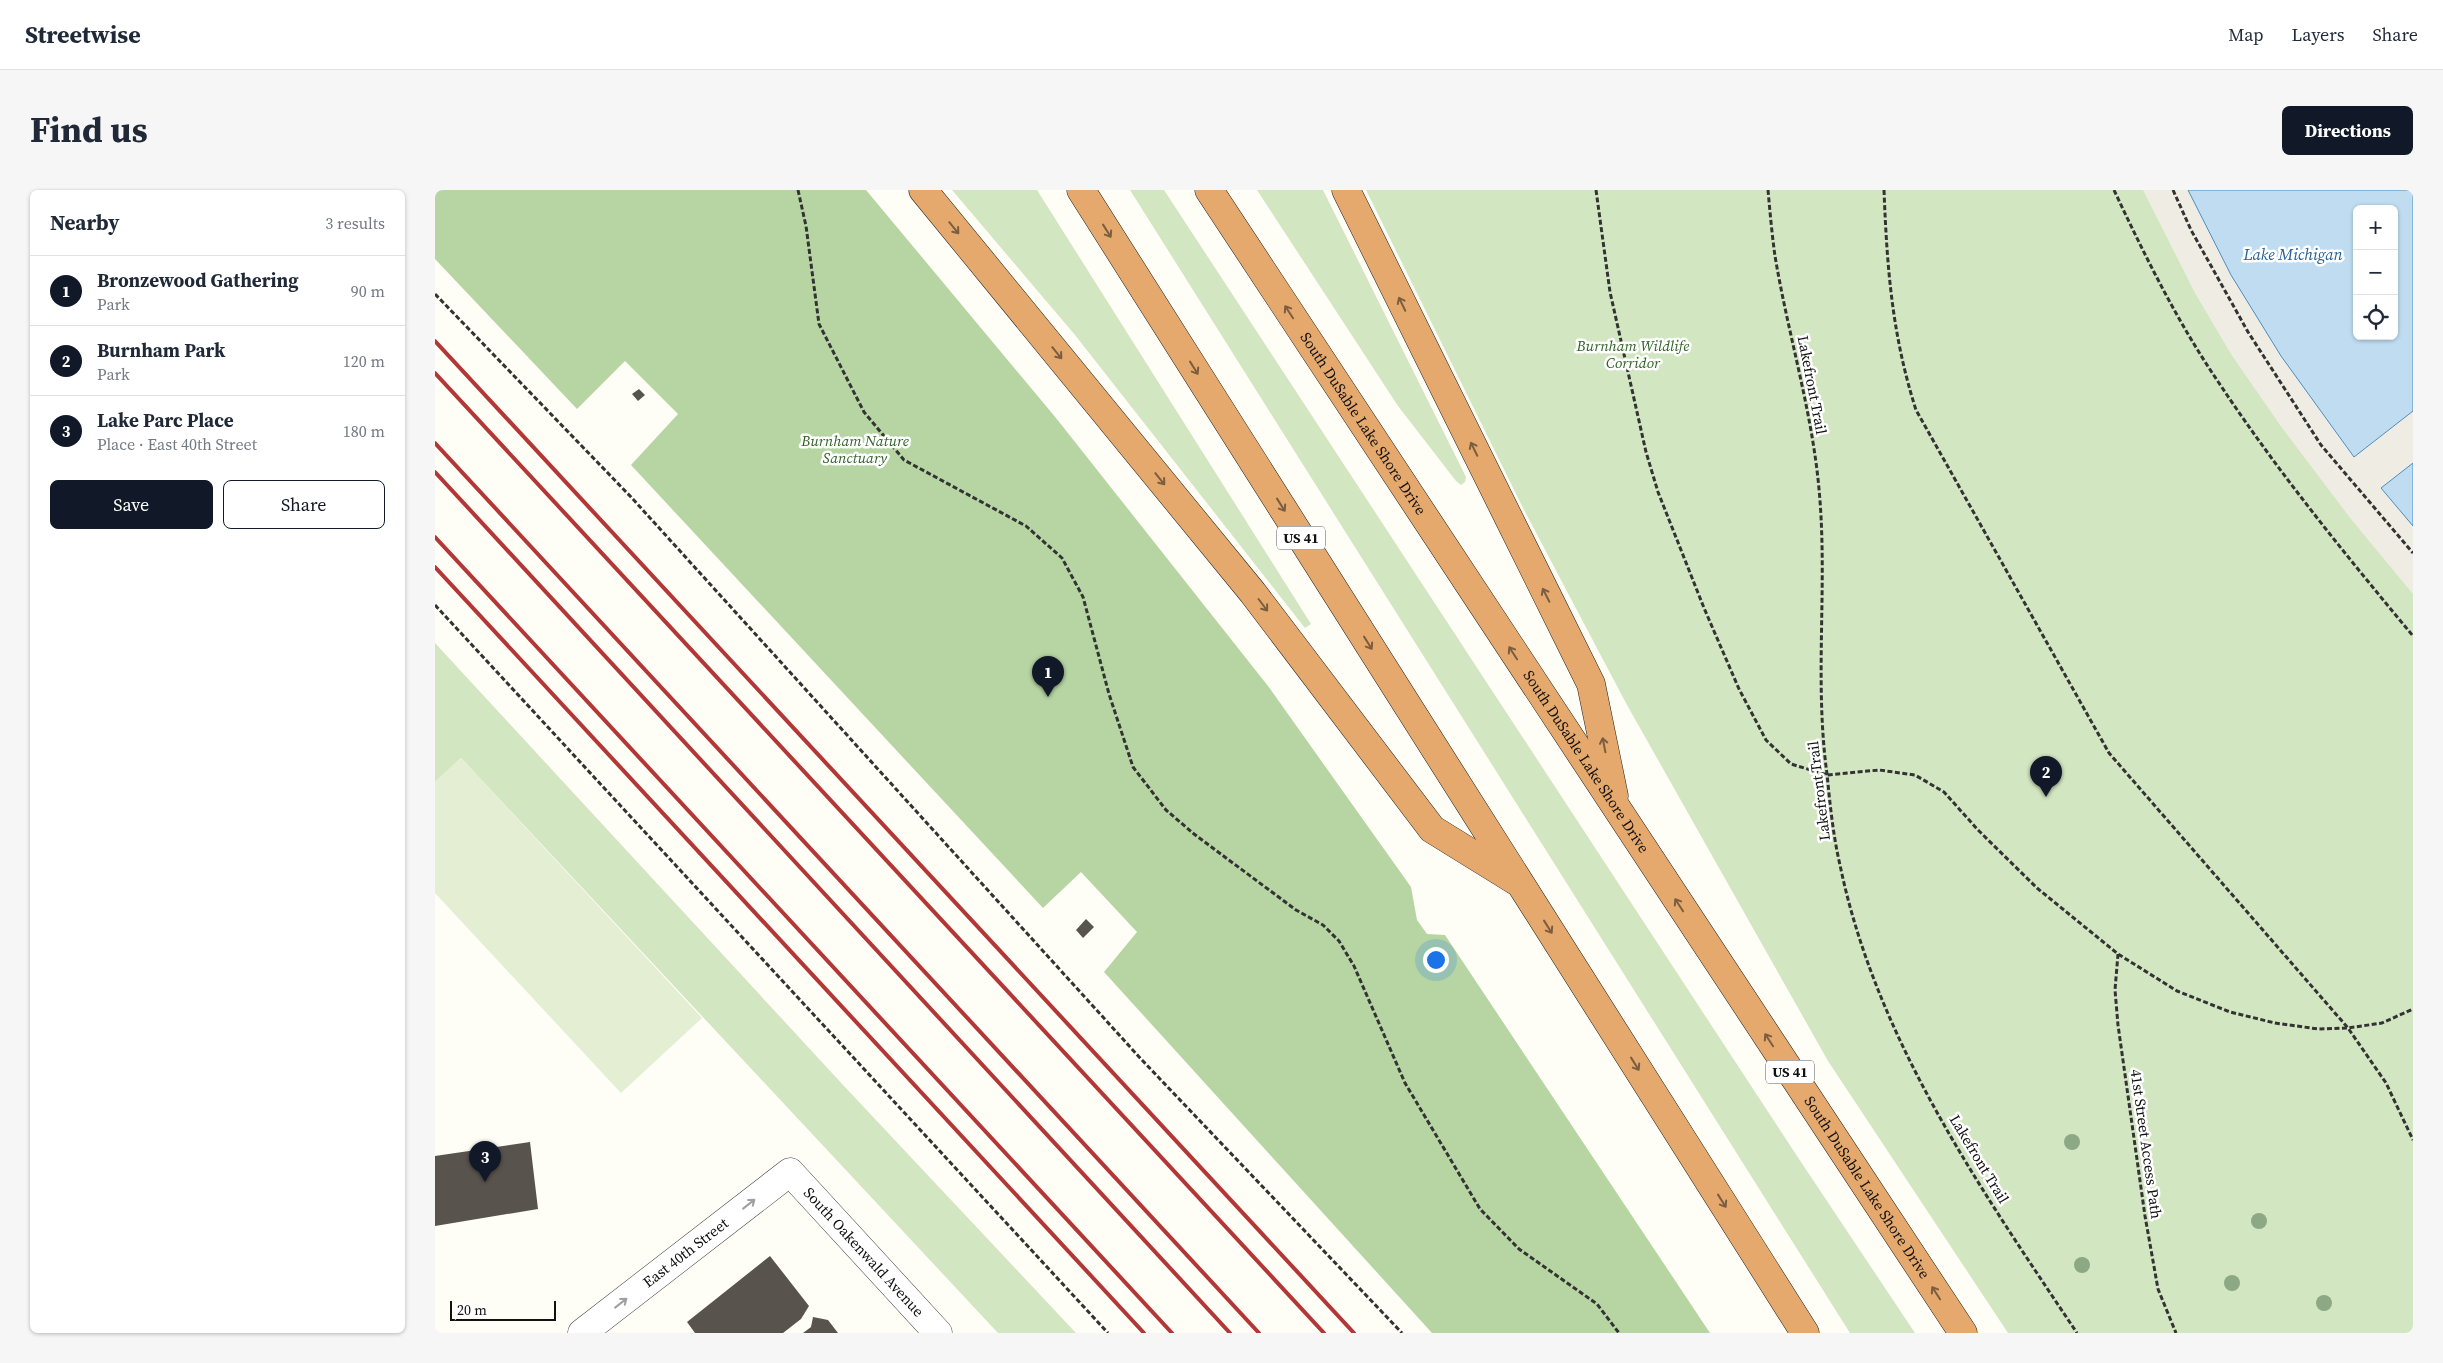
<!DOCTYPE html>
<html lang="en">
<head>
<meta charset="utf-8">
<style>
  :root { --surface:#fff; --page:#f6f6f7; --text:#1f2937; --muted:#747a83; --line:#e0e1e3; --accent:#111827 }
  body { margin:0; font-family:"Source Serif 4",serif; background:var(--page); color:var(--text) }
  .controls { position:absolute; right:15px; top:15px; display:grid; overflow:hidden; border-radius:8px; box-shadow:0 1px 4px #0004 }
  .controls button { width:45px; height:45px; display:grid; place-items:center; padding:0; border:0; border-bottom:1px solid var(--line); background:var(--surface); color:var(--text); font:25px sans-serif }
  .scale { position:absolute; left:15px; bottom:12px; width:106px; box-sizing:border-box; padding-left:5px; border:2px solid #111; border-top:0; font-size:14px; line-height:18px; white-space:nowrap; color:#111; -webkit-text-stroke:4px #fff; paint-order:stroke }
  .you { position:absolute; left:1000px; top:769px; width:18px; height:18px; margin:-12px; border:4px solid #fff; border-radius:50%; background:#1a73e8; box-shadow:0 0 0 8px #1a73e833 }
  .badge { display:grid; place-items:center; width:32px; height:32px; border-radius:50%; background:var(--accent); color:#fff; font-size:16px; font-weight:700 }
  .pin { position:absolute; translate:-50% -41px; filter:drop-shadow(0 1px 2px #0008) }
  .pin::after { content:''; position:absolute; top:26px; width:18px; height:15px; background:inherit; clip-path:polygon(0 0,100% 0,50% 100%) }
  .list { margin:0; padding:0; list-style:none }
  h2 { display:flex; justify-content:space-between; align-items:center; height:65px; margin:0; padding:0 20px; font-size:21px }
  h2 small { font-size:16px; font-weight:400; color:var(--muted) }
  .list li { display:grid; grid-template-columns:32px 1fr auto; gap:15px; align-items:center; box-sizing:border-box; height:70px; padding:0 20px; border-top:1px solid var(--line) }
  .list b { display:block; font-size:19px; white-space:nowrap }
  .list p { margin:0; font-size:16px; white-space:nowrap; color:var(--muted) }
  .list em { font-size:16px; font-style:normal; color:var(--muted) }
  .actions { display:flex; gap:10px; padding:15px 20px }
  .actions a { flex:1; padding:11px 0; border:1px solid var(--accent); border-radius:8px; text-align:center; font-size:18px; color:var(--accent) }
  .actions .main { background:var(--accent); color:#fff }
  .icon { flex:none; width:28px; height:28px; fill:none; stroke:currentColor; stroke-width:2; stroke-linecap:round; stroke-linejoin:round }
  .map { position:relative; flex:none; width:1978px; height:1143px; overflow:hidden; border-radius:8px }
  header { display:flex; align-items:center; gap:30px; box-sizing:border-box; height:70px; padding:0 25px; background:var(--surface); border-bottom:1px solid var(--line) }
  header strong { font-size:24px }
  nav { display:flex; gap:28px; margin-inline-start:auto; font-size:18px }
  .intro { display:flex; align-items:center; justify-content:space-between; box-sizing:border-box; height:120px; padding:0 30px }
  h1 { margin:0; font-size:35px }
  .button { padding:12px 22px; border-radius:8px; background:var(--accent); color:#fff; font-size:18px; font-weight:700 }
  main { display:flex; gap:30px; padding:0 30px }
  aside { flex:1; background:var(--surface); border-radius:8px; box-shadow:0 1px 4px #0004 }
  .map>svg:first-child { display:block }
</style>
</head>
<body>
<header>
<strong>Streetwise</strong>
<nav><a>Map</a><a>Layers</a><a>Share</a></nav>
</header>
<div class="intro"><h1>Find us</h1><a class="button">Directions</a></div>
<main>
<aside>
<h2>Nearby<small>3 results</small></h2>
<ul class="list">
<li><span class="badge">1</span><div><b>Bronzewood Gathering</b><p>Park</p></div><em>90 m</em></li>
<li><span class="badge">2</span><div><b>Burnham Park</b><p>Park</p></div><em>120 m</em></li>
<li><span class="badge">3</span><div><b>Lake Parc Place</b><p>Place · East 40th Street</p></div><em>180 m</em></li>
</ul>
<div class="actions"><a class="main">Save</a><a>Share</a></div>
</aside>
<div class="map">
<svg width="1978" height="1143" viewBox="0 0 1978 1143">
  <rect width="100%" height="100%" fill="#fefdf6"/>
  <path fill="#d3e6c2" d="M517 0H602L876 434 870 438 640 145Z
    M695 0H729L1364 969 1480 1143H1415Z
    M822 0H888L1031 287 1030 292 1026 295 1021 291 963 216Z
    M931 0H1753L1796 85 1919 267 1978 221V273L1946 298 1978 336V1143H1573L1393 871 1192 515 1088 318Z
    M0 453 409 896 641 1143H563L26 568 0 592Z"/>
  <path fill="#b7d5a3" d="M0 0H431L621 228 833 496 976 697 982 730 992 744 1010 745 1275 1143H997L669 782 702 742 646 682 608 718 196 275 243 224 190 171 142 219 0 69Z"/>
  <path fill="#e3eed3" d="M26 568 267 828 186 903 0 703V592Z"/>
  <path fill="#efede3" d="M1708 0H1753L1796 85 1919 267 1978 221V273L1946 298 1978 336V404L1916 329 1845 235 1796 164 1760 103Z"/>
  <path fill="#bfdcf0" stroke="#4e8dc0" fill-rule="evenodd" d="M1753 0H1978V221L1919 267 1846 166 1796 85ZM1922 19H1959V146H1922Z
    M1978 273V336L1946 298Z"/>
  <path fill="#59534e" d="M204 199 210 205 203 211 197 204Z
    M651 729 659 737 648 748 641 740Z
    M95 952 103 1019 0 1036V966Z
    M335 1066 374 1116 366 1129 348 1143H260L252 1132Z
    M378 1127 393 1130 403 1143H368L376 1137Z"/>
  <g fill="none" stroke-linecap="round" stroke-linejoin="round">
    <defs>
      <g id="minor">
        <path id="s1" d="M147 1143 355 982 503 1143"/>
      </g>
      <g id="highway">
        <path d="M488 0 818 403 997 639 1081 691"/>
        <path d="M646 0 1370 1143"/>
        <path id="s2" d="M774 0 1528 1143"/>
        <path d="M911 0 1156 494 1179 606"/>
      </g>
    </defs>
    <use href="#minor" stroke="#444" stroke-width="29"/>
    <use href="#highway" stroke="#222" stroke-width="29"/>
    <path stroke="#333" stroke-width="3" stroke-dasharray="5 2.5" stroke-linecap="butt" d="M363 0 371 36 384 134 429 222 469 270 591 336 627 368 648 407 674 504 698 577 731 620 759 644 861 720 888 735 904 751 919 776 970 893 1045 1019 1084 1059 1162 1114 1184 1143
      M1161 0 1175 102 1211 262 1223 302 1269 418 1304 499 1331 550 1356 574 1392 585 1444 580 1480 585 1509 602 1543 640 1602 698 1683 764 1742 801 1795 822 1840 833 1883 839 1913 838 1947 833 1978 819
      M1333 0C1335 22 1337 45 1340 66 1353 144 1377 221 1384 299 1393 394 1379 490 1392 584 1395 614 1398 645 1405 675 1441 849 1545 998 1642 1143
      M1449 0C1452 78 1457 145 1481 220L1674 563 1913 838 1951 893 1978 950
      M1679 0C1710 66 1743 133 1784 193 1843 282 1910 364 1978 446
      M1738 0 1756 40 1813 142 1886 255 1978 363
      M0 104 196 307 706 869 967 1143
      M0 415 673 1143
      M1683 764 1680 800 1683 835 1710 1026 1723 1099 1741 1143"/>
    <use href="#minor" stroke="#fff" stroke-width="28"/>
    <use href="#highway" stroke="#e5a96d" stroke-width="28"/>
    <path stroke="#b33737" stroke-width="4" d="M0 151 919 1143
      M0 183 889 1143
      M0 253 824 1143
      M0 282 795 1143
      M0 347 737 1143
      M0 377 709 1143"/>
  </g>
  <g fill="#8da884">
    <circle cx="1637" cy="952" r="8"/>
    <circle cx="1824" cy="1031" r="8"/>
    <circle cx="1647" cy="1075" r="8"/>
    <circle cx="1797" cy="1093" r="8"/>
    <circle cx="1889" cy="1113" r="8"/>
  </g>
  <defs><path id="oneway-shaft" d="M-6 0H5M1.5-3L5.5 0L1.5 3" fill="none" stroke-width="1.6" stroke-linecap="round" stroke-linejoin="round" transform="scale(1.25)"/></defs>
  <g stroke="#7b5d3f">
    <use href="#oneway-shaft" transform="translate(519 38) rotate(51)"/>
    <use href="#oneway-shaft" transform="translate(672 41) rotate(58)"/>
    <use href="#oneway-shaft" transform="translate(967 114) rotate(-116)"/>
    <use href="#oneway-shaft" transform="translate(854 122) rotate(-123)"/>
    <use href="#oneway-shaft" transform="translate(622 163) rotate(51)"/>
    <use href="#oneway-shaft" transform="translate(759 178) rotate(58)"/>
    <use href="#oneway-shaft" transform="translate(1039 259) rotate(-116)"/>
    <use href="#oneway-shaft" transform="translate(725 289) rotate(51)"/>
    <use href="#oneway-shaft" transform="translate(846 315) rotate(58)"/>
    <use href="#oneway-shaft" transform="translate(1111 405) rotate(-117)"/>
    <use href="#oneway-shaft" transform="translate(828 415) rotate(53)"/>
    <use href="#oneway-shaft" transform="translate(933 453) rotate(58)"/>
    <use href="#oneway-shaft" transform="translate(1078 463) rotate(-123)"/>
    <use href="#oneway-shaft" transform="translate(1169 555) rotate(-101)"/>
    <use href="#oneway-shaft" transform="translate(1244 715) rotate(-123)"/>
    <use href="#oneway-shaft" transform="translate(1113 737) rotate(58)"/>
    <use href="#oneway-shaft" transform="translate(1334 850) rotate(-123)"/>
    <use href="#oneway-shaft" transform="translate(1200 874) rotate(58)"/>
    <use href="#oneway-shaft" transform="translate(1287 1011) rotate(58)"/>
    <use href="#oneway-shaft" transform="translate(1501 1103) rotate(-123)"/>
  </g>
  <g stroke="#a0a0a0">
    <use href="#oneway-shaft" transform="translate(314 1014) rotate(-38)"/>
    <use href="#oneway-shaft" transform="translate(186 1113) rotate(-38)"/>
  </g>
  <g text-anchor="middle" stroke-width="5" stroke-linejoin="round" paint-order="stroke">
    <g fill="#fff" stroke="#585858" stroke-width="1">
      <rect x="842" y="336.5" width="48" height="23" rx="4"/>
      <rect x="1331" y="870.5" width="48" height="23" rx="4"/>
    </g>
    <g font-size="14" font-weight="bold" fill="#111">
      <text x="866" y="353">US 41</text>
      <text x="1355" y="887">US 41</text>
    </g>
    <g font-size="15" font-style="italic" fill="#316327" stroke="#fff">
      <text x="1198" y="161">Burnham Wildlife<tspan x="1198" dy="17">Corridor</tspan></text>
      <text x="420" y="256">Burnham Nature<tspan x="420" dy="17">Sanctuary</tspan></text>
    </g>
    <g font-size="15" fill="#111" stroke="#fff">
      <text transform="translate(1377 195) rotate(79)" y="5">Lakefront Trail</text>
      <text dy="5" stroke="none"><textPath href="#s2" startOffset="280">South DuSable Lake Shore Drive</textPath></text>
      <text dy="5" stroke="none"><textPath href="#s2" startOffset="685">South DuSable Lake Shore Drive</textPath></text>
      <text transform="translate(1384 601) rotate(-97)" y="5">Lakefront Trail</text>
      <text transform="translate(1711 954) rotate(82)" y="5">41st Street Access Path</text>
      <text transform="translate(1544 969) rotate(59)" y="5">Lakefront Trail</text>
      <text dy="5" stroke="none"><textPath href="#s2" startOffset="1195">South DuSable Lake Shore Drive</textPath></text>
      <text dy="5" stroke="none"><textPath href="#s1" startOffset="131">East 40th Street</textPath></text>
      <text dy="5" stroke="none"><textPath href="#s1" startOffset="372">South Oakenwald Avenue</textPath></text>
    </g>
    <g font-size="16" font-style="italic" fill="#266097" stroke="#fff">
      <text x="1858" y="70">Lake Michigan</text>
    </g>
  </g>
</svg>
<div class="controls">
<button>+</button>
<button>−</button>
<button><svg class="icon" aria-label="locate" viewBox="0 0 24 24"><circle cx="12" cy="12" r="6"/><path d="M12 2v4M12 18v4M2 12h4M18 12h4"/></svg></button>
</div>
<div class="scale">20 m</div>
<div class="you"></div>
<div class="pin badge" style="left:613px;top:507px">1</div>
<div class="pin badge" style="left:1611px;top:607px">2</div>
<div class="pin badge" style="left:50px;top:992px">3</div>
</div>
</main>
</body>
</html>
